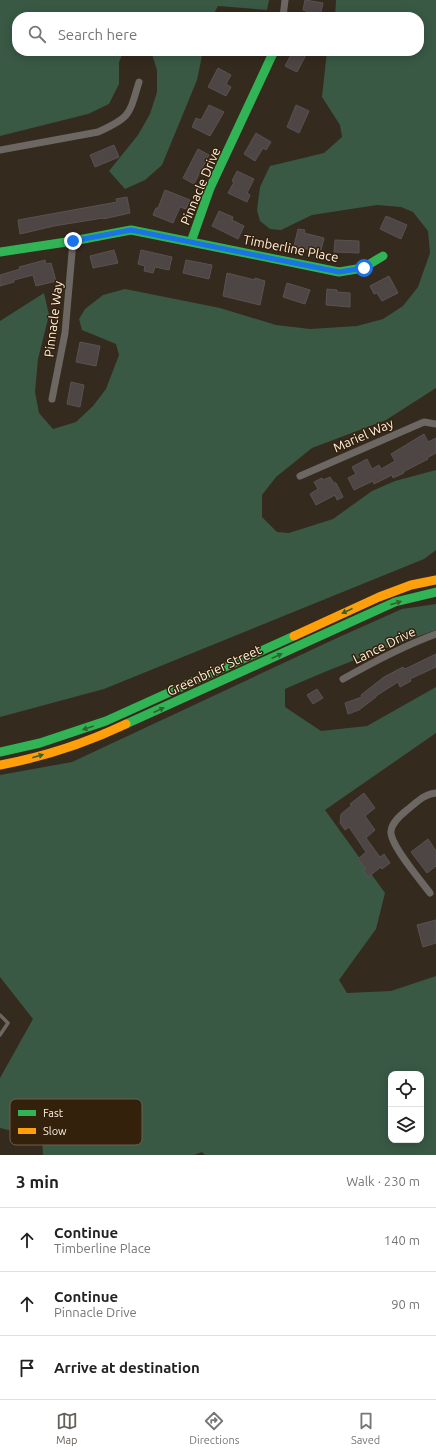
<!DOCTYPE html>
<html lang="en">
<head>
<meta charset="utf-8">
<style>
  :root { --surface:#fff; --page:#f2f2f2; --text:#222; --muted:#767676; --line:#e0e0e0; --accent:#66605a }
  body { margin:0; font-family:Ubuntu,sans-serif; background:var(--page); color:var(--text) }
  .controls { position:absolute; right:12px; bottom:12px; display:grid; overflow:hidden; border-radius:8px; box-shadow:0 2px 10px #0003 }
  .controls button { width:36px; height:36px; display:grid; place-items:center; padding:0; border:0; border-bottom:1px solid var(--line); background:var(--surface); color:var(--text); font:20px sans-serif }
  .stop { position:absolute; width:12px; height:12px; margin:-9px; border:3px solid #1a73e8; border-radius:50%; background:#fff }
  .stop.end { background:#1a73e8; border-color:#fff; box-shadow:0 1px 4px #0008 }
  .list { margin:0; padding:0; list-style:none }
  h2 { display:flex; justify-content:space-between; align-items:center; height:52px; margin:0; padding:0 16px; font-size:17px }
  h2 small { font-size:13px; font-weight:400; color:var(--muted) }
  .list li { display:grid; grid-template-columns:26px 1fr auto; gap:12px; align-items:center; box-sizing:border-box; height:64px; padding:0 16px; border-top:1px solid var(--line) }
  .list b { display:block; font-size:15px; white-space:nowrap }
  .list p { margin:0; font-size:13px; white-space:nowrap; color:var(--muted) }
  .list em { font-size:13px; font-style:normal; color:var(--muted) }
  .icon { flex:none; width:22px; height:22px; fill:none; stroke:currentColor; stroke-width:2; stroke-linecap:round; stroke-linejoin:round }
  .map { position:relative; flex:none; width:436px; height:1155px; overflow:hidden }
  .search { position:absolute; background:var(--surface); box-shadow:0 2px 10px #0003; left:12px; right:12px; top:12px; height:44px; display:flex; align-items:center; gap:10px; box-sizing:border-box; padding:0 14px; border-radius:16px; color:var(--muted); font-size:15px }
  .sheet { height:244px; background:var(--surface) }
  nav { display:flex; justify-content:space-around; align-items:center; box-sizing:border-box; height:56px; border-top:1px solid var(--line); background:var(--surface); font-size:11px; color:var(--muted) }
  nav a { display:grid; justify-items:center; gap:2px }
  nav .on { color:var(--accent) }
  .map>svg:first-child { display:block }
</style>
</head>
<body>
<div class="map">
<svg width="436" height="1155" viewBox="0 0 436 1155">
  <rect width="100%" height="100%" fill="#352a1e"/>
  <path fill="#395945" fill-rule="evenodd" d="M0 0H269L267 10 218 6 212 17H17V51H124L119 62V84L109 104 88 114 0 136Z
    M336 0H436V388L386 420 312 448 276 477 262 495V517L277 532 289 533 333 519 372 491 395 481 436 470V550L424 559 104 689 0 717V321L44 293 49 315 38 359 35 392 39 413 53 429 76 422 93 406 106 389 119 355 116 344 82 330 79 319 85 309 103 295 125 289 220 308 276 325 310 329 357 326 383 319 403 306 418 287 430 253 428 231 413 212 401 207 377 205 312 215 281 230 270 229 260 221 257 210 260 187 270 166 324 153 342 137 340 125 322 97 327 51H419V17H335Z
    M151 51H203L197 80 162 165 145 180 125 189 109 171 138 135 150 114 157 92V70Z
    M436 604V630C385 648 334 667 285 689V707L321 731 367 726 436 687V733L325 810 385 893 376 929 339 980 347 993 391 991 436 976V1155H205L202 1152 194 1155H43L42 1138 0 1128V1078L33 1019 0 977V775L72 762 337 638 402 609ZM391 1074H421V1140H391Z"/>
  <path fill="#4d4645" stroke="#585252" d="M305 0 323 3 320 17H305L307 11 303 10Z
    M293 51H308L297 72 285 66Z
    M218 68 231 75 226 84 231 87 226 96 208 87Z
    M209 105 224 112 210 136 192 127 196 118 201 120Z
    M296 105 309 111 299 133 287 127Z
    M256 133 271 142 266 150 263 148 255 161 244 154Z
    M114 145 119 157 95 167 90 155Z
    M198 149 209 155 194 184 183 178Z
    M237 171 254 179 247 193 250 195 247 202 228 193 234 182 232 181Z
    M165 190 190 200 186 209 180 207 173 223 153 215 156 208H158Z
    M127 197 130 213 103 219V218L54 226 20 234 18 220 117 202 116 199Z
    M219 211 233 217 232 220 244 226 238 239 212 226Z
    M386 216 407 225 401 239 380 229Z
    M298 229 305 230 304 233 324 238 321 250 312 248 311 250 294 246Z
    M335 240 359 241V253L334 252Z
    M114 250 118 263 93 268 90 256Z
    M141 250 172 257 169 270 155 267 153 273 144 271 145 266 138 264Z
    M45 260 46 264 51 263 56 281 36 286 33 275 14 280V282L0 286V275L20 269 19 267Z
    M186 260 212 265 209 279 183 273Z
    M227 273 255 280V278L265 281 260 305 223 296Z
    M389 276 398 293 382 301 377 293 374 294 370 286Z
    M287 283 310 290 305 304 283 297Z
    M327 289 337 290V292L350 293V307L326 305Z
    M80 342 100 346 96 366 76 362Z
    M71 382 84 385 80 407 67 404Z
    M424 434 428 442 436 438V453L427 458 428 459 403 472 404 473 393 478 392 475 374 484 373 481 354 490 348 478 356 474 352 467 367 459 372 469 379 465 381 469 395 461 391 454Z
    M330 477 334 483H336L343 497 337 500 335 495 316 505 310 494 318 489 314 482 322 478 323 480Z
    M436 654V667L410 679 411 681 400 687 398 682 376 696V697L359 710 348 714 345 703 362 697 361 695 384 677 403 667 405 669Z
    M317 689 323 698 313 704 307 695Z
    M364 793 375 808 365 816 375 830 366 838 380 857 384 854 390 863 382 869 381 867 368 877 363 870 366 869 358 859 366 852 349 827 345 830 340 823 341 814 352 805 350 804Z
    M428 839 436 851V866L427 873 411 852Z
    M436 920V943L423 947 417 925Z"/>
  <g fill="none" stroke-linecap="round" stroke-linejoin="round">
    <path stroke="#6c6763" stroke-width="3.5" d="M0 1015 8 1023 0 1035"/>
    <path stroke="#6c6763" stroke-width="7" d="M283 17 285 0
      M0 150 98 132C131 117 129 115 139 82
      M52 399 65 333 73 241
      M300 476 424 422 436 424
      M343 679C373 662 403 646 436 634
      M430 893C422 882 389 844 391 831 392 822 401 815 407 810 417 802 424 794 436 793"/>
    <path stroke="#30b455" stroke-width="9" d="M191 242 339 272 363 268 383 256
      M0 252 73 241 131 230 191 242 210 188 274 51
      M126 724 395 602 436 592
      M0 752 40 743 106 721 294 636"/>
    <path stroke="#ff9f0a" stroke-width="9" d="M294 636 379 597 411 585 436 580
      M0 765C43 757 86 743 126 724"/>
  </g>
  <defs><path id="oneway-solid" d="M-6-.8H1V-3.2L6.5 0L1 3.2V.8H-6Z"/></defs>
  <g fill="#32632c">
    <use href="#oneway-solid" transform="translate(396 603) rotate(-18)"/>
    <use href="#oneway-solid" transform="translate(347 611) rotate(156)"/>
    <use href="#oneway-solid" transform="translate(277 656) rotate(-25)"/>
    <use href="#oneway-solid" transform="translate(159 710) rotate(-24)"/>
    <use href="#oneway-solid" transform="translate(88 728) rotate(161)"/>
    <use href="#oneway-solid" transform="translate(38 756) rotate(-16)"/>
  </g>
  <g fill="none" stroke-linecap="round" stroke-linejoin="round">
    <path stroke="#1a73e8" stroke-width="5" d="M73 241 131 230 339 272 364 268"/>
  </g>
  <g text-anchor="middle" stroke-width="3" stroke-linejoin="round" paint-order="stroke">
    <g font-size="13" fill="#fef1e4" stroke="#34210b">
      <text transform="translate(200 186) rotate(-67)" y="5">Pinnacle Drive</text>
      <text transform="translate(291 248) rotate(11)" y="5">Timberline Place</text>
      <text transform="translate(53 319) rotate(-83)" y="5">Pinnacle Way</text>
      <text transform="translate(363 435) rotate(-24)" y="5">Mariel Way</text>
      <text transform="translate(384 645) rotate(-26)" y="5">Lance Drive</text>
      <text transform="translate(214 670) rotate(-25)" y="5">Greenbrier Street</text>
    </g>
  </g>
  <rect x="10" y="1099" width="132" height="46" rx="6" fill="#34210b" stroke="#715f4c" stroke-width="1"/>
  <rect x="18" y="1110" width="18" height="6" fill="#30b455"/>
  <rect x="18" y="1128" width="18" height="6" fill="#ff9f0a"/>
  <g font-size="11" fill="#fef1e4">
    <text x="43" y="1117">Fast</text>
    <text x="43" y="1135">Slow</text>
  </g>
</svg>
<div class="controls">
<button><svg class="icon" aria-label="locate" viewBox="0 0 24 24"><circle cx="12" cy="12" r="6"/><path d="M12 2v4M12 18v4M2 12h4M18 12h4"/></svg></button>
<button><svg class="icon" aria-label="layers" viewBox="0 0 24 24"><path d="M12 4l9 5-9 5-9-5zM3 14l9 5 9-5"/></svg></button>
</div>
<div class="stop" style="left:364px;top:268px"></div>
<div class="stop end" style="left:73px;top:241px"></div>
<div class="search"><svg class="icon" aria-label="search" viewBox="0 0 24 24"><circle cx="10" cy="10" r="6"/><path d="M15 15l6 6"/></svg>Search here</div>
</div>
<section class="sheet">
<h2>3 min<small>Walk · 230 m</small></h2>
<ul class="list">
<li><svg class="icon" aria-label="ahead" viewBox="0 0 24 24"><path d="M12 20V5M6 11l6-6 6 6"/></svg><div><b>Continue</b><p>Timberline Place</p></div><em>140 m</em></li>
<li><svg class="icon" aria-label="ahead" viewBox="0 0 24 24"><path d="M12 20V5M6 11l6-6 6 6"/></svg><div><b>Continue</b><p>Pinnacle Drive</p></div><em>90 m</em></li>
<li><svg class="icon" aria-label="arrive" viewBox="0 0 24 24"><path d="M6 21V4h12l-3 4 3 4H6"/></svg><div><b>Arrive at destination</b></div></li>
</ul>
</section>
<nav>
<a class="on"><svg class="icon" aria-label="map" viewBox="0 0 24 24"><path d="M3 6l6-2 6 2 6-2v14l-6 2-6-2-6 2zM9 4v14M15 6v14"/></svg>Map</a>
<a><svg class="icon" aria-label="directions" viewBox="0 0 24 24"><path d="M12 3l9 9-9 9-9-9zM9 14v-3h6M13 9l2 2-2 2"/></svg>Directions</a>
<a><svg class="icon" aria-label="saved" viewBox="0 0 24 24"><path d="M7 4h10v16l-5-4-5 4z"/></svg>Saved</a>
</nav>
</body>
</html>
